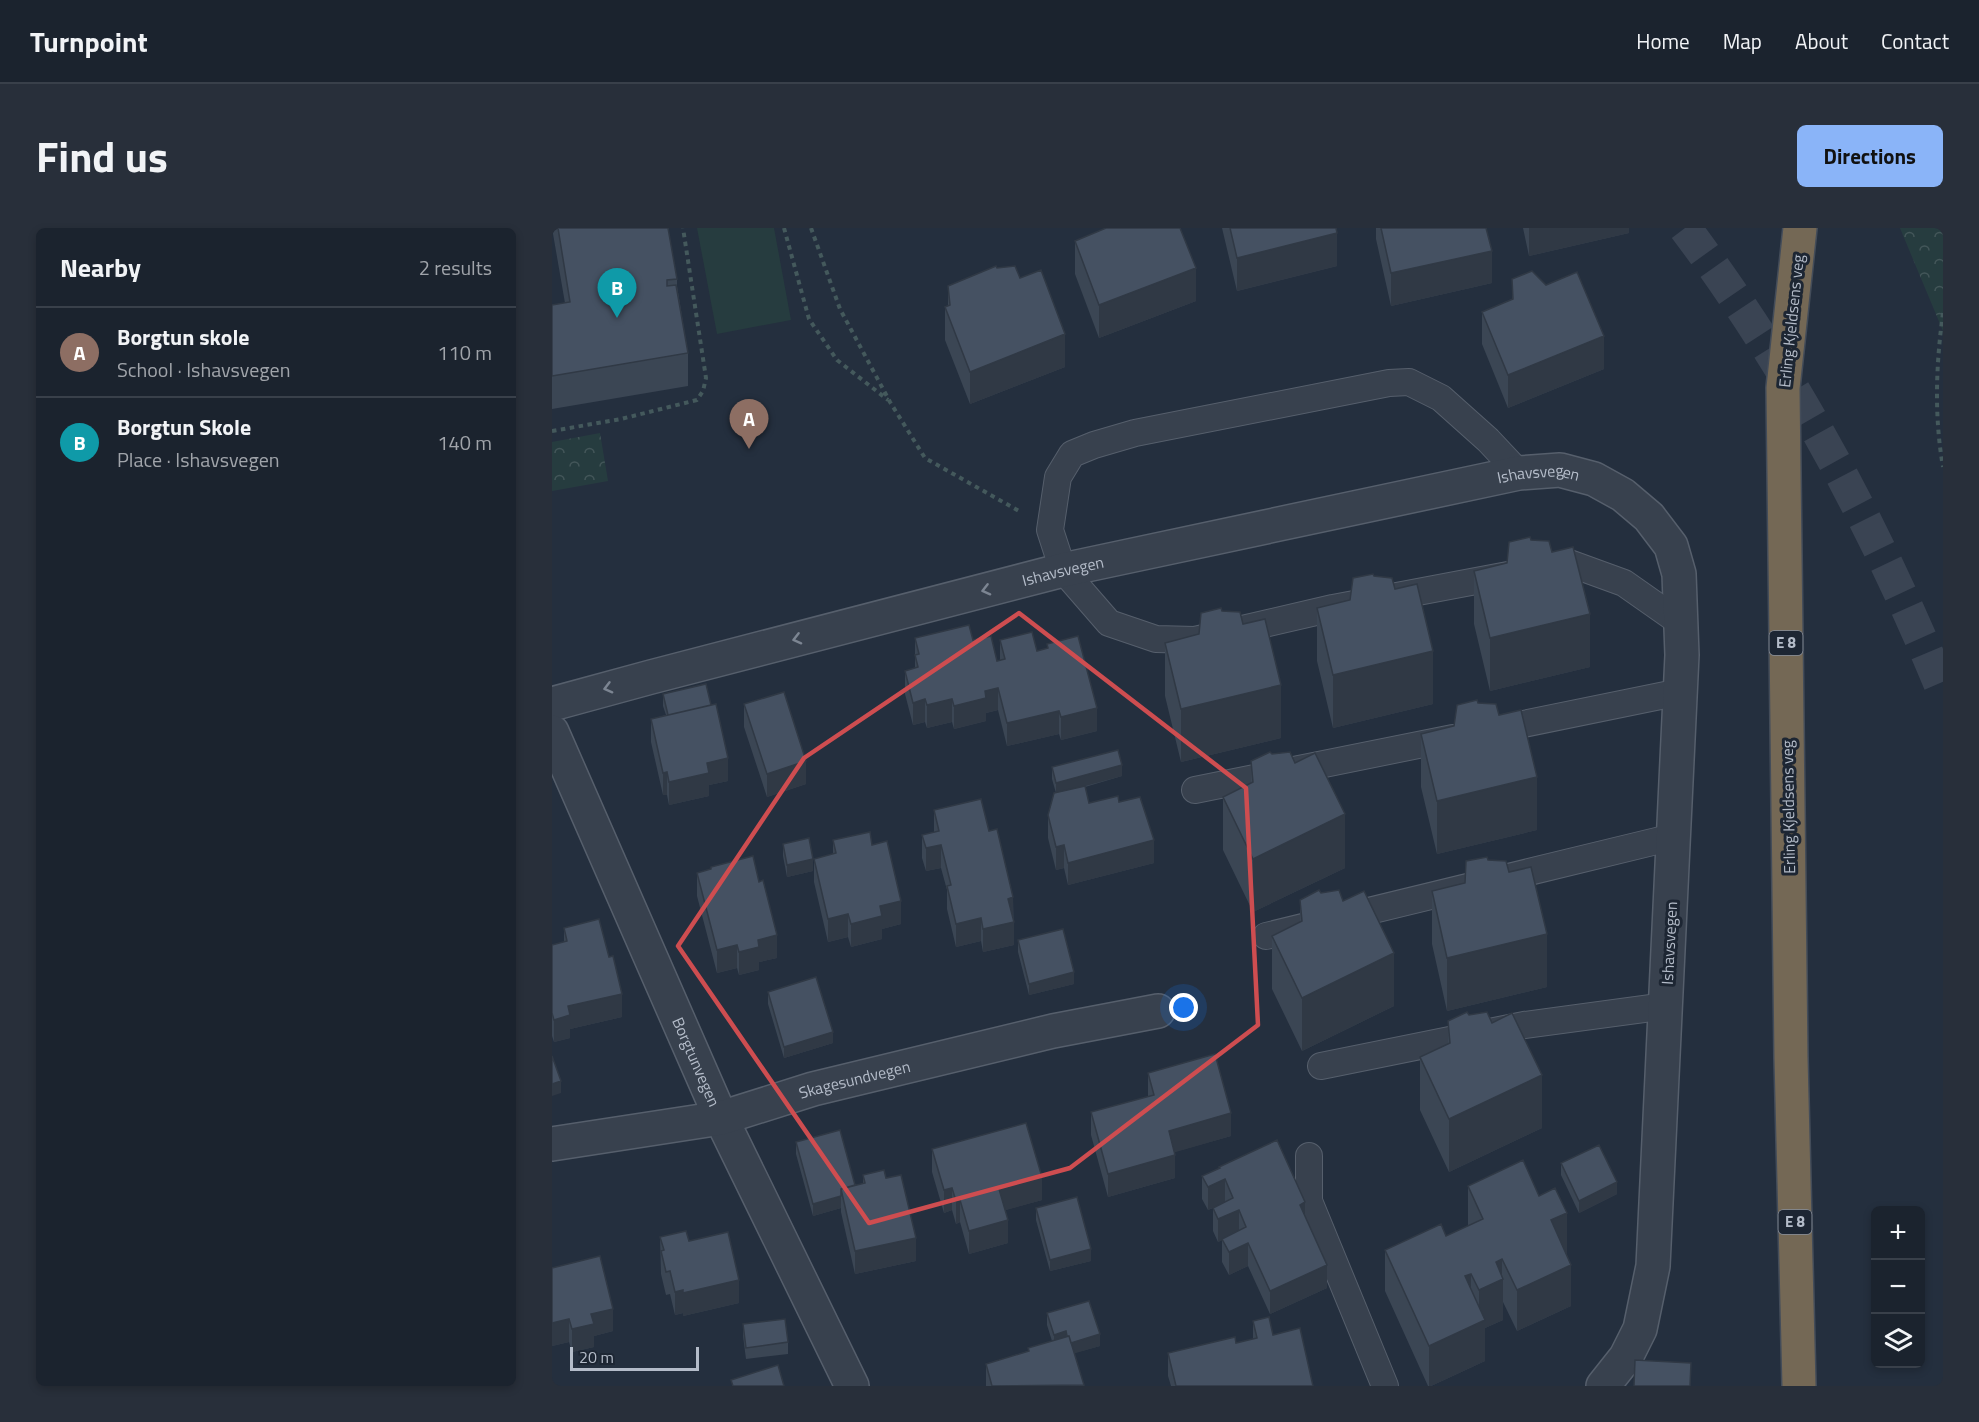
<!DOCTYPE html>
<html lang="en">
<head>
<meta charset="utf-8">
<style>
  :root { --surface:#1b232e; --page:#282f3a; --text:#f1f3f6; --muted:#a0a4aa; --line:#39404a; --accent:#8ab4f8 }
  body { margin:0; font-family:"Titillium Web",sans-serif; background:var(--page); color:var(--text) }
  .controls { position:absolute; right:18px; bottom:18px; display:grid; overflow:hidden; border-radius:9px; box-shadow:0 3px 9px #0003 }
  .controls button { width:54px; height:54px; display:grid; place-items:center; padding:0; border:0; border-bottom:2px solid var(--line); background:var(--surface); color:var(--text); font:30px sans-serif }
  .scale { position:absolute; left:18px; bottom:15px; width:129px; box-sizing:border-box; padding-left:6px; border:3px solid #b4bcc9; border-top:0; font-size:16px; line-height:21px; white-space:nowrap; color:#b4bcc9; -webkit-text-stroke:4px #1d2633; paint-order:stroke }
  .you { position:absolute; left:632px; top:780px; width:21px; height:21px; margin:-15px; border:4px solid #fff; border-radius:50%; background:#1a73e8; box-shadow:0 0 0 9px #1a73e833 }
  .badge { display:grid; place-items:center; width:39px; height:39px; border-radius:50%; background:var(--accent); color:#fff; font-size:20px; font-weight:700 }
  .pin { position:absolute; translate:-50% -50px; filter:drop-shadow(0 2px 3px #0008) }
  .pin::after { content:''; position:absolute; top:32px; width:21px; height:18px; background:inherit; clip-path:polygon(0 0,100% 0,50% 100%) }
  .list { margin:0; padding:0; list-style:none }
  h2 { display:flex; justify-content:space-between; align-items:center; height:78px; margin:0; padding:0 24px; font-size:26px }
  h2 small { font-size:20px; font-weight:400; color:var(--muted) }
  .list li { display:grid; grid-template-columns:39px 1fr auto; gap:18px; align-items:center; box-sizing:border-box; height:90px; padding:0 24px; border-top:2px solid var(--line) }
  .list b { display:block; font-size:22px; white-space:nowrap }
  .list p { margin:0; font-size:20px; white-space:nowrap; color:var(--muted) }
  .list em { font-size:20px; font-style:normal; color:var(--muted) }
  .icon { flex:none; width:33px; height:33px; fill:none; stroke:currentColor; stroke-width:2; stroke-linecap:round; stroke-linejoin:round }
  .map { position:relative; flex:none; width:1391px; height:1158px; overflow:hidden; border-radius:9px }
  header { display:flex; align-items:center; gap:36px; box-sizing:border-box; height:84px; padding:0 30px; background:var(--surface); border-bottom:2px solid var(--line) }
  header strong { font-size:28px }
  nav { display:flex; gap:33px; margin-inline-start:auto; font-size:21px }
  .intro { display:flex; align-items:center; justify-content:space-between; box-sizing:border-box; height:144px; padding:0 36px }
  h1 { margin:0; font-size:42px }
  .button { padding:15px 27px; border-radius:9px; background:var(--accent); color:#111; font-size:21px; font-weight:700 }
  main { display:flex; gap:36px; padding:0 36px }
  aside { flex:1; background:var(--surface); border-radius:9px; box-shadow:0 3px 9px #0003 }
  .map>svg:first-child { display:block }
</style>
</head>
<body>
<header>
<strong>Turnpoint</strong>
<nav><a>Home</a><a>Map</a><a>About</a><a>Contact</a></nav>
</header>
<div class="intro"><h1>Find us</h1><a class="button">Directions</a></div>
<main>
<aside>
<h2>Nearby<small>2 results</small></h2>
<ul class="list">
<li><span class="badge" style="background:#8d6e63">A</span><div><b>Borgtun skole</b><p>School · Ishavsvegen</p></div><em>110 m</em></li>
<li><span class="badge" style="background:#0f9aa8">B</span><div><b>Borgtun Skole</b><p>Place · Ishavsvegen</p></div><em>140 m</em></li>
</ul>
</aside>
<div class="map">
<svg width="1391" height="1158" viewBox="0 0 1391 1158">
  <defs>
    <pattern id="forest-crowns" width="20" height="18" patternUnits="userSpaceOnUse" patternTransform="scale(1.5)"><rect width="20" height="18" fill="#263c3f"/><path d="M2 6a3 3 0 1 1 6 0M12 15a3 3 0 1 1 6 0" fill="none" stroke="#435659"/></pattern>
  </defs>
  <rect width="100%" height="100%" fill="#242f3e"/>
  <path fill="#263c3f" d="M145 0H222L239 92 165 106Z"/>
  <path fill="url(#forest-crowns)" d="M1348 0H1391V103Z
    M48 205 56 253 0 263V214Z"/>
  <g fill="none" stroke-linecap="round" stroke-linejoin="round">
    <path stroke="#3a4453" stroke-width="33" stroke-dasharray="33 16" stroke-linecap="butt" d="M1133 0C1240 142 1323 299 1391 463"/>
    <defs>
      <path id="lane" d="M992 340 1017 335 1072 355 1129 395
        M956 347 781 380 643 412 604 411 557 395 511 342 498 302 506 249 520 226 542 217 583 205 837 155 857 154 889 170 936 212 967 245
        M937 503 1128 464
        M643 562 901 510
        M714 708 1121 609
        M769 838 972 797 1114 778
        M757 928V973L833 1158"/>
      <g id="street">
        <path id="s1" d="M0 476 99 449 511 342 967 245 1008 242 1042 251 1071 267 1097 289 1119 318 1127 346 1130 427 1101 1038 1088 1101 1074 1129 1051 1158"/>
        <path id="s2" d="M0 504 169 890 300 1158"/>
        <path id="s3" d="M0 916 169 890 261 861 501 803 606 783"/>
      </g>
      <path id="highway" d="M1247 1158 1239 830 1231 160 1248 0"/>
    </defs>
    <use href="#lane" stroke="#565f6c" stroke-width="28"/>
    <use href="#street" stroke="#565f6c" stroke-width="36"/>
    <use href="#highway" stroke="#434c59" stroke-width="36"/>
    <path stroke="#44595c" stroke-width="4" stroke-dasharray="4.5 4.5" stroke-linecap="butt" d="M232 0 257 91 285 132 336 172
      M259 0 288 81 338 174 373 230 467 283
      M1391 85C1384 136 1382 188 1391 239
      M0 203 69 191 145 172 151 163 154 150 131 0"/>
    <use href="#lane" stroke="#38414e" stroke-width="26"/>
    <use href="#street" stroke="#38414e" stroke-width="33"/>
    <use href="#highway" stroke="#746855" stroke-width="33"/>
  </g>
  <path fill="#3b4654" d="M0 0H116L125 51V58L136 125V158L0 181V77L13 75Z
    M554 0H628L644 73 547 110 523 46V13L554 1Z
    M670 0H784L785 38 685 63Z
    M824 0H934L940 55 839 78 824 11Z
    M971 0H1077V5L977 28Z
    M445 40 468 50 513 139 418 176 393 112V79L396 78V58Z
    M960 51 1052 141 956 180 930 116V84L960 71Z
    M922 343 1038 439 938 463 922 396Z
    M765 380 881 476 781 500 765 433Z
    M670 383 691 396 729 510 629 534 613 468V415L647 406Z
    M363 410 421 412 445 433 448 432V412L485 423 495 421V416L545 503 509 512 507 506 455 518 446 482 434 485V493L402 501 400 494 375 500 373 494 361 497 353 466V443L363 440Z
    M111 466 176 553 157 557V568L117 577 115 567H111L99 514V491L114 487 111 478Z
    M192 476 254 556 215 569 192 499Z
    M869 506 985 602 885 626 869 559Z
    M720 526 743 535 793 640 701 684 671 622V569L699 556V533Z
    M500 539 570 548 533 559 537 575 567 574 602 635 516 657 512 640 504 642 496 610V587L504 565 500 551Z
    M382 582 437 603 461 669 462 717 431 724 429 713 404 719 395 681V662L389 640 374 643 370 630V607L382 605Z
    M281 612 320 617 349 696 330 701V711L299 719 296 709 276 714 262 654V631L281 626Z
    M231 616 261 643 235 649 231 628Z
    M936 632 957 644 995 759 895 783 880 716V663L913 655Z
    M145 645 225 730 207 734V742L187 747 185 740 165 745 145 668Z
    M748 672 842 778 750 823 720 761V708L748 694Z
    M12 700 70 789 18 801V810L2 814 0 808V717L12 714Z
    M466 712 522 756 477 767 466 724Z
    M216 764 281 815 232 830 216 776Z
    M917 787 990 900 897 944 868 882V829L896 816V793Z
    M596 845 679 908 622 924 623 950 556 969 539 907V884L596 869Z
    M244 914 303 957 311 956V947L334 950 364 1033 303 1046 289 984V980L261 988 244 926Z
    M380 921 490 972 453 982 456 1015 417 1026 408 994 404 996 400 982 392 985 380 944Z
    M1009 935 1065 966 1027 985 1009 947Z
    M667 939 753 988 775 1060 718 1086 696 1038 677 1047 670 1034V1012L666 1014 661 1003V980L656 982 650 971V948L667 941Z
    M916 958 1015 1026H1014L1019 1078 965 1103 951 1074V1092L933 1100V1133L879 1158H876L833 1063V1022L894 1008 916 998Z
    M484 980 539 1033 498 1043 484 992Z
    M108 1009 137 1013 187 1075 131 1088V1085L123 1087 118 1066 114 1067 109 1046Z
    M0 1040 61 1103 42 1108V1119L20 1124 17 1114 0 1118Z
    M495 1085 548 1118 522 1125 532 1158H434V1136L476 1123V1120L500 1113 495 1097Z
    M701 1093 721 1107 761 1158H619L616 1148V1125L684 1115 701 1111Z
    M191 1096 236 1114V1126L194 1131 191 1108Z"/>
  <path fill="#303945" d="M977 0H1077V5L977 28Z
    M785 5V38L685 63V30Z
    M940 23V55L839 78V45Z
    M644 40V73L547 110V77Z
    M513 106V139L418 176V144Z
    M1052 108V141L956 180V147Z
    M1038 386V439L938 463V410Z
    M881 423V476L781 500V447Z
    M729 457V510L629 534V481Z
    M446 460V482L434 485V493L402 501V478L433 463Z
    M373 471V494L361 497V475Z
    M400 471V494L375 500V477Z
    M545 480V503L509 512V489Z
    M507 483V506L455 518V495Z
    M176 530V553L157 557V568L117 577V554L155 535Z
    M254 533V556L215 569V546Z
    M570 537V548L504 566V555Z
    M115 544V567H111V545Z
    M985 549V602L885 626V573Z
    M793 586V640L701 684V631Z
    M602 612V635L516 657V635Z
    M389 617V640L374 643V620Z
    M512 617V640L504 642V619Z
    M261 631V643L235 649V637Z
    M461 669V692L456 671Z
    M349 673V696L330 701V711L299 719V696L328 678Z
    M296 686V709L276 714V691Z
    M429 690V713L404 719V696Z
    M462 694V717L431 724V701Z
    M995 706V759L895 783V730Z
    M225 707V730L207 734V742L187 747V724L206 712Z
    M185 717V740L165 745V722Z
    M842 725V778L750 823V770Z
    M522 744V756L477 767V756Z
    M70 766V789L18 801V810L2 814V792L16 778Z
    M281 804V815L232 830V819Z
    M990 847V900L897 944V891Z
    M9 853V865L0 868V856Z
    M679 885V908L617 926V903Z
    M623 927V950L556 969V946Z
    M490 949V972L447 984V961Z
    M673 951V974L656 982V959Z
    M1065 954V966L1027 985V973Z
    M400 960V982L392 985V962Z
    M289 968V980L261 988V976Z
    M408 972V994L404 996V973Z
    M753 974V997L748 977Z
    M687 982V1005L666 1014V991Z
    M1015 985V1026L999 1033V992Z
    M456 992V1015L417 1026V1003Z
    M364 1010V1033L303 1046V1023Z
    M696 1015V1038L677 1047V1024Z
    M539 1021V1033L498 1043V1032Z
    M950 1031V1051H951V1092L933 1100V1133L879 1158H877V1118L927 1095V1062L944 1034Z
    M775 1037V1060L718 1086V1063Z
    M1019 1037V1078L965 1103V1062Z
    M919 1046V1087L913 1048Z
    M187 1052V1075L131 1088V1065Z
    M131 1062V1085L123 1087V1064Z
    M61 1081V1103L42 1108V1119L20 1124V1101L39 1086Z
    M17 1091V1114L0 1118V1095Z
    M514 1103V1115L502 1119V1107Z
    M548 1106V1118L517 1127V1115Z"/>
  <path fill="#455162" stroke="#303945" stroke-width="1.5" d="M6 0H116L125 51 115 52V58L124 57 136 125 0 148V77L18 74Z
    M554 0H628L644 40 547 77 523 13Z
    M678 0H784L785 5 685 30Z
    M829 0H934L940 23 839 45Z
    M444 38 445 40 463 38 468 50 489 42 513 106 418 144 393 79 398 77 396 58Z
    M980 43 994 57 1025 44 1052 108 956 147 930 84 961 71 960 51Z
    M978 309 979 312 997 313 1000 324 1021 319 1038 386 938 410 922 343 955 335 957 314Z
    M821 346 822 348 840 350 843 361 865 356 881 423 781 447 765 380 798 372 801 350Z
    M669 380 670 383 688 384 691 396 713 391 729 457 629 481 613 415 647 406 649 385Z
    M417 397 421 412 439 408 445 433 453 431 448 412 480 404 485 423 496 420 495 416 526 408 545 480 509 489 507 483 455 495 446 460 433 463 434 470 402 478 400 471 375 477 373 471 361 475 353 443 366 439 363 427 367 426 363 410Z
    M154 456 159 477 116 487 111 466Z
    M232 464 254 533 215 546 192 476Z
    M925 472 926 475 944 476 947 487 969 482 985 549 885 573 869 506 902 498 905 477Z
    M164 476 176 530 155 535 157 545 117 554 115 544 111 545 99 491Z
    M566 522 570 537 504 555 500 539Z
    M718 524 720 526 738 524 743 535 763 525 793 586 701 631 671 569 701 554 699 533Z
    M533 558 537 575 566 568 567 574 588 569 602 612 516 635 512 617 504 619 496 587 502 565Z
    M429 571 437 603 445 601 461 669 456 671 462 694 431 701 429 690 404 696 395 658 399 657 389 617 374 620 370 607 387 603 382 582Z
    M318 604 320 617 335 613 349 673 328 678 330 688 299 696 296 686 276 691 262 631 284 625 281 612Z
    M257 610 261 631 235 637 231 616Z
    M201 628 207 654 211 652 225 707 206 712 207 719 187 724 185 717 165 722 145 645 159 641V639Z
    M935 629 936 632 954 633 957 644 979 639 995 706 895 730 880 663 913 655 914 633Z
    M767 662 769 665 787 662 791 673 812 663 842 725 750 770 720 708 750 693 748 672Z
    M47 691 57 729 61 728 70 766 16 778 18 787 2 792 0 785V717L15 713 12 700Z
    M511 701 522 744 477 756 466 712Z
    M264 749 281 804 232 819 216 764Z
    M915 784 917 787 935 784 940 795 960 785 990 847 897 891 868 829 898 815 896 793Z
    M663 826 679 885 617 903 623 927 556 946 539 884 602 867 596 845Z
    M0 828 9 853 0 856Z
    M474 895 490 949 447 961 456 992 417 1003 408 972 404 973 400 960 392 962 380 921Z
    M288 902 303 957 289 961V968L261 976 244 914Z
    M725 912 753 974 748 977 775 1037 718 1063 696 1015 677 1024 670 1011 694 999 687 982 666 991 661 980 681 970 673 951 656 959 650 948 668 940 667 939Z
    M1047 917 1065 954 1027 973 1009 935Z
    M971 932 987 968 1003 960 1015 985 999 992 1019 1037 965 1062 950 1031 944 1034 951 1051 927 1062 919 1046 913 1048 933 1092 877 1118 833 1022 889 996 894 1008 931 991 916 958Z
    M332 942 334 950 349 947 364 1010 303 1023 289 961 313 955 311 947Z
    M525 969 539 1021 498 1032 484 980Z
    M134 1003 137 1013 176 1004 187 1052 131 1065V1062L123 1064 118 1043 114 1044 109 1023 112 1022 108 1009Z
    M48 1028 61 1081 39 1086 42 1096 20 1101 17 1091 0 1095V1040Z
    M537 1073 548 1106 519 1115 517 1108H515L514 1103 502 1107 495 1085Z
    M717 1089 721 1107 748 1100 761 1158H624L616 1125 683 1109 684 1115 705 1110 701 1093Z
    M233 1091 236 1114 194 1120 191 1096Z
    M517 1108 532 1157 440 1158 434 1136 477 1123 476 1120Z
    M1083 1132 1139 1135 1138 1158H1082Z
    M226 1137 232 1158H181L179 1152Z"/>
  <defs><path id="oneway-chevron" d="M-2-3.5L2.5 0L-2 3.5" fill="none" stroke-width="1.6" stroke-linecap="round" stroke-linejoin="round" transform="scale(1.5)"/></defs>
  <g stroke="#7c8592">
    <use href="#oneway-chevron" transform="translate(434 362) rotate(166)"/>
    <use href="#oneway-chevron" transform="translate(245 411) rotate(166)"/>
    <use href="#oneway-chevron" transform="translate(56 460) rotate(165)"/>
  </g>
  <path fill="none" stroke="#ce4d50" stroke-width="4.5" stroke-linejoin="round" d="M467 385 694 560 706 797 518 940 317 995 126 718 252 530Z"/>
  <g text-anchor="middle" stroke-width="6" stroke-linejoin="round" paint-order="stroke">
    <g fill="#1d2633" stroke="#878f9c" stroke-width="1.5">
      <rect x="1217.5" y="403" width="33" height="24" rx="4.5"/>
      <rect x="1226.5" y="982" width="33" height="24" rx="4.5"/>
    </g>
    <g font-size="15" font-weight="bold" fill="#b4bcc9">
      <text x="1234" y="420">E 8</text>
      <text x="1243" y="999">E 8</text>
    </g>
    <g font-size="16" fill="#b4bcc9" stroke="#1d2633">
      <text transform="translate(1239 93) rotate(-84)" y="6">Erling Kjeldsens veg</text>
      <text dy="6" stroke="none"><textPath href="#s1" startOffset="1014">Ishavsvegen</textPath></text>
      <text dy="6" stroke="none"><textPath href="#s1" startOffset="528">Ishavsvegen</textPath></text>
      <text transform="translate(1236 579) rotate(-91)" y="6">Erling Kjeldsens veg</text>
      <text transform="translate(1117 715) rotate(-87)" y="6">Ishavsvegen</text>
      <text dy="6" stroke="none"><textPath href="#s2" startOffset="360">Borgtunvegen</textPath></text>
      <text dy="6" stroke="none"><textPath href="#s3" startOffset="310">Skagesundvegen</textPath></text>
    </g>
  </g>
</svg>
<div class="controls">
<button>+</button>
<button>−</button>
<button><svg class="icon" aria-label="layers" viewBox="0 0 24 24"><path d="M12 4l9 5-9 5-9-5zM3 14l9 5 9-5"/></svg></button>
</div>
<div class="scale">20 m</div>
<div class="you"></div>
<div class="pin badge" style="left:197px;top:221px;background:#8d6e63">A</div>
<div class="pin badge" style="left:65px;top:90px;background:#0f9aa8">B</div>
</div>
</main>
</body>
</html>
